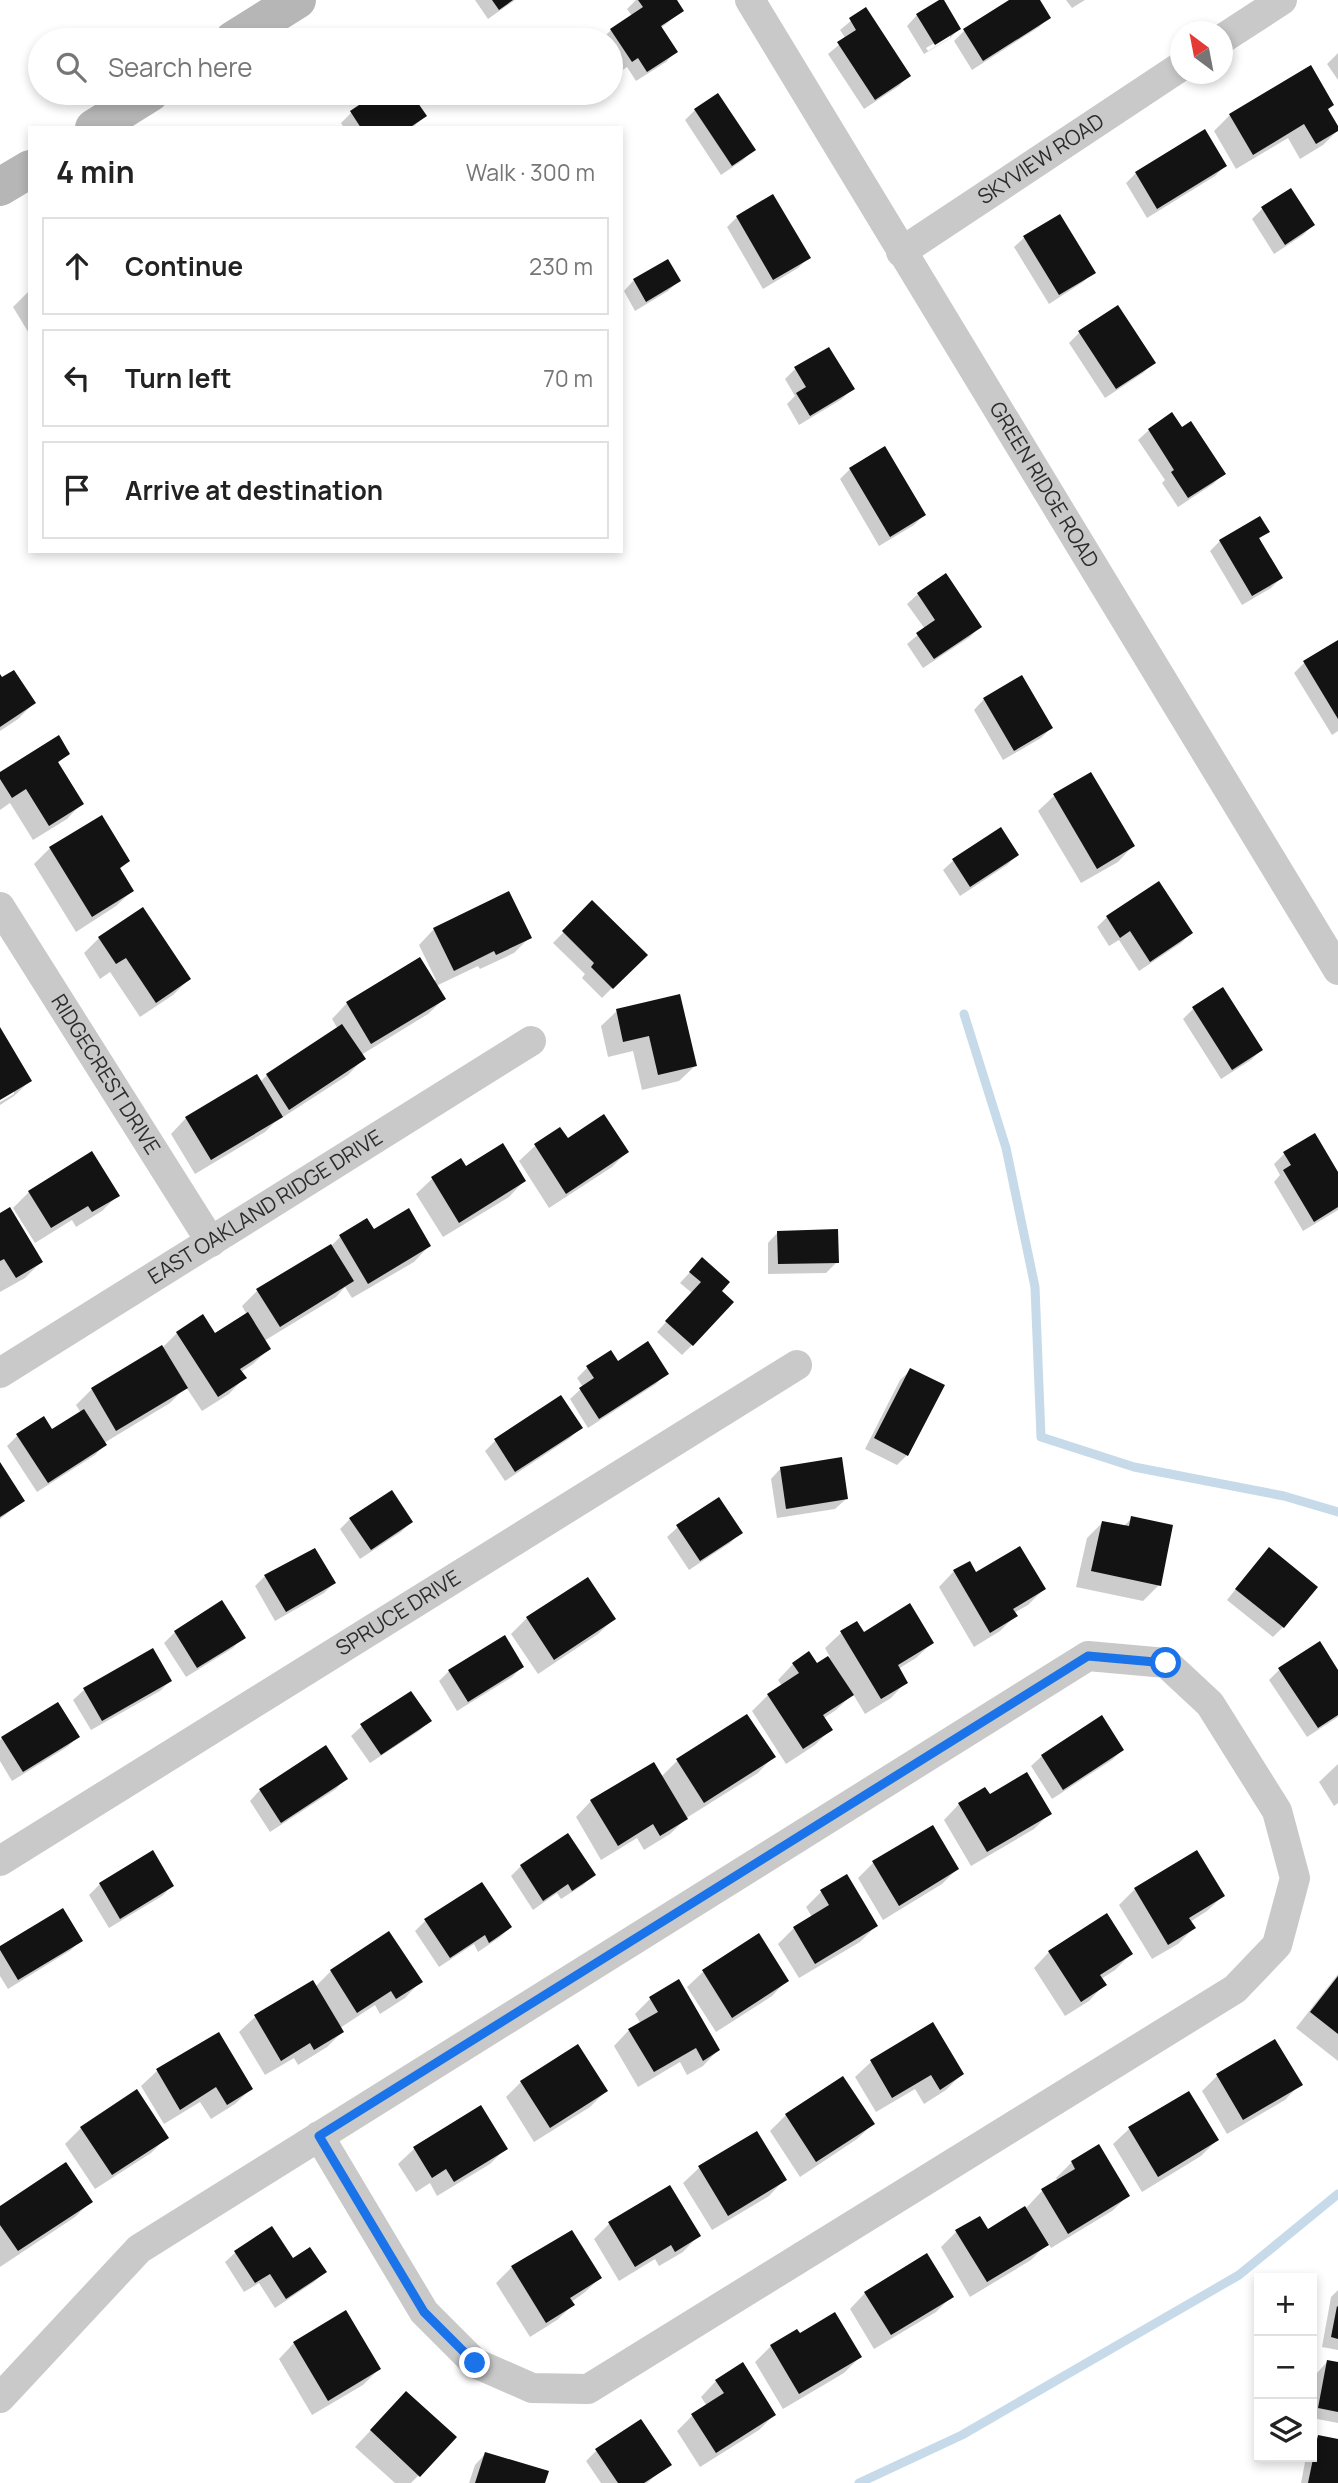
<!DOCTYPE html>
<html lang="en">
<head>
<meta charset="utf-8">
<style>
  :root { --surface:#fff; --page:#f6f6f6; --text:#222; --muted:#767676; --line:#e0e0e0 }
  body { margin:0; font-family:Manrope,sans-serif; background:var(--page); color:var(--text) }
  .controls { position:absolute; right:21px; bottom:21px; display:grid; overflow:hidden; border-radius:0px; box-shadow:0 4px 10px #0003 }
  .controls button { width:63px; height:63px; display:grid; place-items:center; padding:0; border:0; border-bottom:2px solid var(--line); background:var(--surface); color:var(--text); font:35px sans-serif }
  .compass { position:absolute; left:1170px; top:21px; width:63px; height:63px; border-radius:50%; background:var(--surface); box-shadow:0 4px 10px #0003; rotate:328deg }
  .stop { position:absolute; width:21px; height:21px; margin:-16px; border:5px solid #1a73e8; border-radius:50%; background:#fff }
  .stop.end { background:#1a73e8; border-color:#fff; box-shadow:0 2px 7px #0008 }
  .list { margin:0; padding:0; list-style:none }
  h2 { display:flex; justify-content:space-between; align-items:center; height:91px; margin:0; padding:0 28px; font-size:30px }
  h2 small { font-size:23px; font-weight:400; color:var(--muted) }
  .list li { display:grid; grid-template-columns:46px 1fr auto; gap:21px; align-items:center; box-sizing:border-box; height:98px; margin:0 14px 14px; padding:0 14px; border:2px solid var(--line); border-radius:0px }
  .list b { display:block; font-size:26px; white-space:nowrap }
  .list em { font-size:23px; font-style:normal; color:var(--muted) }
  .icon { flex:none; width:38px; height:38px; fill:none; stroke:currentColor; stroke-width:2; stroke-linecap:round; stroke-linejoin:round }
  .map { position:relative; flex:none; width:1338px; height:2483px; overflow:hidden }
  .search { position:absolute; background:var(--surface); box-shadow:0 4px 10px #0003; left:28px; top:28px; width:595px; height:77px; display:flex; align-items:center; gap:18px; box-sizing:border-box; padding:0 24px; border-radius:38px; color:var(--muted); font-size:26px }
  .panel { position:absolute; background:var(--surface); box-shadow:0 4px 10px #0003; left:28px; top:126px; width:595px; height:427px; border-radius:0px }
  .map>svg:first-child { display:block }
</style>
</head>
<body>
<div class="map">
<svg width="1338" height="2483" viewBox="0 0 1338 2483">
  <rect width="100%" height="100%" fill="#fff"/>
  <path fill="#0003" fill-rule="evenodd" d="M475 0H515L488 19Z
    M636 0H675L682 11 661 28 676 51 666 62 636 81 627 67 621 71 611 56V40H601L611 30 632 16 627 9Z
    M942 0 959 29 949 39 924 54 907 26 917 15ZM950 34V38L928 51 926 48Z
    M1012 0H1038L1049 17 1039 27 972 70 954 41 964 31Z
    M1066 0H1085L1072 8Z
    M865 9 909 75 899 86 864 109 828 54 846 39 840 30Z
    M1338 53V80L1327 64Z
    M380 93H409L425 116 412 128H344L341 123 351 113Z
    M1332 105 1327 110 1338 130 1323 145 1300 159 1288 138 1236 169 1214 131 1230 115Z
    M695 110 753 150 743 160 721 175 685 120Z
    M1225 166 1215 176 1147 218 1126 183 1136 173Z
    M1290 190 1313 225 1303 235 1274 254 1252 219 1262 209Z
    M737 217 808 258 798 268 763 289 727 227Z
    M1025 237 1094 272 1083 282 1049 304 1014 247Z
    M634 280 679 281 668 291 635 311 624 291Z
    M30 290V335L13 307Z
    M1079 333 1153 363 1143 373 1105 398 1069 343Z
    M795 369 852 389 842 399 799 425 787 404 795 396 785 379Z
    M1172 415 1181 430 1223 474 1213 484 1178 507 1162 483 1165 480 1138 440 1149 430Z
    M850 469 924 515 914 525 879 546 840 479Z
    M1267 532 1258 540 1281 578 1271 588 1242 605 1210 551 1220 541Z
    M918 594 980 626 970 637 923 668 907 644 925 629 907 604Z
    M1338 642V731L1332 735 1294 673 1305 662Z
    M0 677 34 703 18 719 0 731Z
    M984 699 1051 728 1041 738 1003 760 974 710Z
    M68 753 57 764 82 803 67 819 33 840 10 803 0 810V774Z
    M1054 796 1133 846 1118 862 1081 883 1038 811Z
    M50 848 128 861 119 870 132 891 116 906 76 932 34 864Z
    M1017 855 1007 865 960 896 943 870 954 860Z
    M592 903 645 955 602 998 582 978 585 974 553 943Z
    M1107 917 1191 933 1181 943 1139 971 1119 940 1109 946 1097 927Z
    M434 929 529 938 514 953 480 969 478 966 436 986 444 999 428 1014 361 1055 363 1059 348 1075 274 1123 265 1132 195 1174 171 1134 186 1118 260 1082 267 1075 338 1029 332 1019 347 1003 436 980 419 945Z
    M99 938 189 979 173 995 140 1017 110 972 100 979 84 953Z
    M1193 1009 1261 1050 1251 1060 1221 1079 1183 1019Z
    M617 1011 695 1066 679 1081 642 1090 633 1051 608 1057 601 1026Z
    M0 1030 30 1081 14 1096 0 1105V1102L14 1094V1090L0 1098Z
    M559 1129 567 1141 627 1152 612 1167 549 1208 519 1161 535 1146Z
    M1315 1136 1338 1175V1210L1303 1231 1274 1182 1280 1175 1274 1164 1284 1154Z
    M461 1161 466 1168 524 1181 509 1197 443 1237 416 1194 432 1179Z
    M29 1192 117 1196 102 1211 76 1227 72 1220 35 1243 13 1208Z
    M0 1215 41 1262 25 1278 0 1292Z
    M367 1220 374 1232 429 1246 414 1262 352 1298 345 1287 336 1297 264 1341 269 1349 253 1364 241 1372 244 1378 229 1394 202 1411 186 1387 170 1403 104 1443 105 1445 95 1455 37 1492 7 1446 17 1436 52 1432 81 1413 76 1405 92 1389 162 1348 177 1333 215 1336 247 1315 242 1306 258 1290 330 1247 340 1237Z
    M778 1232 837 1262 826 1273 768 1274V1243Z
    M692 1270 719 1291 692 1345 682 1355 657 1332 692 1293 680 1283Z
    M617 1363 666 1373 656 1384 588 1428 570 1399 583 1387 577 1378 587 1368Z
    M911 1370 907 1455 897 1465 865 1449 900 1380Z
    M580 1428 570 1438 505 1481 485 1451 495 1441Z
    M0 1465 23 1501 0 1519Z
    M781 1468 846 1499 835 1509 777 1518 771 1479Z
    M1132 1518 1159 1585 1143 1601 1076 1587 1087 1538 1102 1523 1123 1527Z
    M350 1519 411 1522 401 1532 360 1559 340 1529Z
    M678 1527 740 1533 730 1543 689 1570 667 1537Z
    M1259 1560 1283 1627 1273 1637 1227 1600Z
    M954 1571 975 1574 1044 1589 1028 1605 1014 1613 1015 1616 1000 1631 974 1647 939 1587Z
    M265 1576 334 1583 324 1593 275 1621 255 1586Z
    M221 1603 243 1637 233 1648 186 1677 164 1643 175 1632Z
    M527 1618 614 1619 598 1634 538 1674 511 1634Z
    M857 1623 863 1634 932 1643 916 1658 898 1669 906 1682 891 1698 865 1714 853 1694 836 1710 824 1718 831 1729 815 1745 786 1764 752 1711 768 1695 782 1686 778 1680 793 1664 816 1665 830 1657 825 1648 841 1633Z
    M152 1650 170 1681 160 1691 91 1730 73 1700 84 1690Z
    M522 1667 512 1677 457 1711 439 1681 449 1671Z
    M1279 1670 1338 1673V1717L1307 1737 1269 1680Z
    M1102 1718 1122 1750 1112 1760 1052 1799 1031 1766 1042 1756Z
    M429 1721 419 1731 370 1763 351 1736 362 1726Z
    M78 1737 67 1747 12 1781 0 1761V1740L2 1738Z
    M773 1757 758 1773 688 1817 670 1834 644 1850 637 1838 601 1860 576 1817 591 1801 661 1777 677 1761Z
    M1338 1764V1803L1334 1806 1319 1782Z
    M346 1778 336 1789 270 1832 250 1801 260 1790Z
    M989 1797 1049 1814 1034 1829 971 1866 944 1820 959 1804Z
    M153 1853 172 1886 162 1896 109 1928 89 1895 100 1884Z
    M873 1863 957 1869 942 1884 883 1920 858 1878Z
    M521 1866 594 1875 583 1885 561 1899 557 1893 533 1910 511 1876Z
    M1135 1889 1223 1896 1207 1911 1190 1922 1194 1928 1178 1944 1152 1959 1119 1905Z
    M821 1892 876 1926 860 1942 799 1978 778 1944 794 1928 812 1917 806 1907Z
    M425 1921 510 1927 500 1937 478 1952 474 1944 439 1967 415 1931Z
    M759 1936 787 1980 772 1996 716 2032 687 1987 703 1972Z
    M81 1940 71 1950 8 1989 0 1976V1948Z
    M1049 1952 1131 1954 1115 1970 1101 1979 1104 1985 1089 2001 1065 2016 1034 1968Z
    M331 1971 420 1982 405 1998 380 2014 375 2005 340 2028 342 2032 327 2047 298 2065 294 2058 265 2075 239 2032 255 2017 312 1982 315 1987Z
    M1338 1974V2061L1296 2028Z
    M651 1998 718 2050 703 2066 687 2075 680 2062 638 2087 614 2046 629 2030 641 2024 635 2014Z
    M932 2024 962 2074 946 2090 924 2104 915 2089 876 2112 855 2077 871 2062Z
    M218 2035 251 2089 235 2104 211 2119 200 2102 164 2124 141 2086 157 2071Z
    M1217 2076 1300 2084 1285 2100 1227 2134 1202 2091Z
    M521 2082 606 2091 590 2107 534 2142 506 2097Z
    M1188 2093 1217 2140 1201 2156 1142 2192 1113 2144 1129 2129Z
    M481 2107 506 2148 490 2164 437 2196 430 2183 416 2192 398 2164 414 2149Z
    M786 2115 873 2124 857 2139 800 2177 770 2131Z
    M81 2128 166 2138 151 2153 95 2189 65 2144Z
    M756 2133 784 2180 769 2196 712 2230 683 2183 699 2168Z
    M1098 2146 1128 2196 1112 2211 1051 2248 1048 2243 1031 2260 970 2297 941 2247 956 2232 987 2231 1027 2207 1042 2191 1058 2181 1056 2178 1072 2162Z
    M90 2202 75 2217 0 2267V2208Z
    M610 2223 698 2236 683 2252 659 2266 655 2259 619 2281 594 2239Z
    M236 2252 293 2260 325 2272 314 2282 275 2308 259 2283 244 2292 225 2262Z
    M512 2267 600 2278 584 2293 571 2302 573 2305 557 2320 530 2337 496 2283Z
    M1338 2290V2350L1322 2347 1331 2297Z
    M865 2293 952 2296 936 2312 874 2349 850 2309Z
    M294 2343 379 2369 363 2385 312 2415 279 2359Z
    M771 2346 860 2357 844 2373 783 2409 755 2362Z
    M1327 2362 1338 2364V2423L1312 2418V2401L1317 2373Z
    M716 2381 774 2415 759 2430 700 2467 677 2431 692 2416 707 2406 701 2397Z
    M391 2409 419 2475 411 2483H395L355 2447Z
    M1318 2437 1338 2441V2483H1301L1306 2457H1312V2444Z
    M596 2451 669 2464 647 2483H601L586 2461Z
    M485 2454 544 2483H469L475 2465Z"/>
  <g fill="none" stroke-linecap="round" stroke-linejoin="round">
    <path stroke="#c6dae9" stroke-width="9" d="M964 1014 1006 1148 1035 1287 1041 1437 1134 1467 1284 1496 1338 1512
      M859 2483 962 2435 1239 2275 1338 2194"/>
  </g>
  <path fill="#131313" d="M492 0H513L499 10Z
    M638 0H677L684 11 661 26 678 52 647 72 638 58 632 62 610 29 643 7Z
    M939 0H944L961 29 935 45 916 14Z
    M1009 0H1040L1051 18 983 61 963 29Z
    M866 7 911 76 875 100 837 42 856 30 849 18Z
    M1311 65 1334 105 1328 109 1338 126V131L1316 144 1304 124 1253 155 1229 114Z
    M377 93H411L427 116 409 128H361L350 111Z
    M718 93 756 150 732 166 694 109Z
    M1205 129 1227 166 1157 209 1135 172Z
    M1291 188 1315 225 1285 245 1261 207Z
    M773 194 811 258 773 280 736 216Z
    M1060 214 1096 273 1059 295 1023 236Z
    M668 259 681 281 646 302 633 279Z
    M1118 305 1156 363 1116 389 1078 331Z
    M829 347 855 389 810 416 796 393 806 387 794 367Z
    M1172 412 1182 427 1191 421 1226 474 1188 498 1171 472 1174 470 1148 429Z
    M885 446 926 515 890 537 849 468Z
    M1260 516 1270 532 1259 538 1283 578 1252 596 1219 540Z
    M946 573 982 627 934 659 916 633 935 620 917 593Z
    M1338 640V719L1303 661Z
    M14 670 36 703 0 727V674L2 677Z
    M1022 675 1053 728 1014 751 983 698Z
    M59 735 70 754 58 762 84 804 49 826 26 789 12 798 0 779V772Z
    M1091 772 1135 846 1097 869 1053 794Z
    M102 815 130 861 120 868 134 891 92 917 49 847Z
    M1001 827 1019 855 970 887 952 859Z
    M1159 881 1193 933 1150 962 1130 931 1120 938 1106 916Z
    M509 891 532 938 496 955 494 951 454 971 433 928Z
    M592 900 648 955 613 989 591 967 594 963 562 931Z
    M143 907 191 979 156 1003 126 958 116 964 98 937Z
    M420 957 446 999 371 1044 346 1002Z
    M1223 987 1263 1050 1232 1070 1192 1007Z
    M680 994 697 1066 658 1075 649 1036 623 1042 616 1009Z
    M342 1024 366 1059 289 1110 266 1074Z
    M0 1027 32 1081 0 1100Z
    M257 1074 283 1117 211 1160 185 1117Z
    M604 1114 629 1152 566 1194 534 1144 560 1127 568 1138Z
    M1315 1133 1338 1172V1207L1314 1222 1283 1170 1291 1165 1283 1152Z
    M503 1143 526 1181 459 1223 431 1177 461 1158 466 1166Z
    M92 1151 120 1196 92 1212 88 1206 51 1228 28 1191Z
    M10 1207 43 1262 16 1278 4 1259 0 1261V1213Z
    M409 1208 431 1246 368 1284 339 1235 367 1218 374 1229Z
    M838 1229 839 1263 778 1264 777 1231Z
    M331 1244 354 1281 280 1327 256 1289Z
    M702 1257 730 1282 722 1291 734 1302 693 1346 665 1321 701 1282 689 1272Z
    M248 1312 271 1349 240 1369 247 1378 218 1397 176 1332 203 1314 215 1333Z
    M648 1341 669 1374 599 1419 579 1388 594 1378 586 1366 611 1350 618 1361Z
    M162 1345 188 1388 116 1431 91 1388Z
    M910 1368 945 1385 908 1456 874 1438Z
    M561 1395 583 1428 515 1472 494 1439Z
    M84 1409 107 1445 48 1483 16 1434 44 1416 52 1429Z
    M842 1457 848 1499 786 1509 780 1467Z
    M0 1462 25 1501 0 1517Z
    M392 1490 413 1522 371 1550 349 1518Z
    M719 1497 743 1533 700 1561 676 1525Z
    M1131 1516 1173 1525 1161 1586 1091 1571 1102 1521 1129 1526Z
    M1020 1546 1046 1589 1013 1609 1018 1616 990 1633 953 1570 970 1561 976 1572Z
    M1269 1547 1318 1587 1284 1628 1235 1589Z
    M315 1548 336 1583 286 1612 264 1575Z
    M588 1577 616 1619 554 1660 526 1617Z
    M222 1600 246 1638 197 1668 174 1631Z
    M910 1603 934 1643 898 1665 908 1683 881 1699 840 1631 857 1621 864 1632Z
    M505 1635 524 1667 468 1702 448 1670Z
    M1320 1641 1338 1670V1715L1318 1728 1278 1668Z
    M153 1648 172 1681 102 1721 83 1688Z
    M809 1651 817 1663 828 1656 854 1695 823 1715 833 1730 803 1749 767 1694 799 1673 792 1663Z
    M411 1691 432 1721 381 1755 360 1724Z
    M58 1702 80 1737 23 1772 1 1737Z
    M747 1714 776 1757 704 1803 676 1759Z
    M1102 1715 1124 1750 1063 1790 1041 1755Z
    M326 1745 348 1779 281 1823 259 1789Z
    M654 1762 688 1819 660 1836 653 1824 618 1846 590 1800Z
    M1027 1772 1052 1814 987 1852 958 1803 985 1787 990 1794Z
    M933 1825 959 1869 899 1906 872 1861Z
    M568 1833 596 1875 572 1891 568 1884 543 1901 520 1865Z
    M153 1850 174 1886 120 1919 99 1883Z
    M1197 1850 1225 1896 1189 1918 1196 1928 1168 1945 1134 1888Z
    M847 1874 878 1926 815 1964 793 1927 829 1905 820 1890Z
    M482 1882 512 1927 489 1943 485 1935 450 1958 424 1919Z
    M63 1908 83 1941 18 1980 0 1950V1946Z
    M1107 1913 1133 1954 1100 1975 1107 1985 1081 2002 1048 1951Z
    M389 1931 423 1982 396 1999 391 1991 357 2013 330 1970Z
    M759 1933 789 1981 732 2018 702 1970Z
    M1338 1976V2034L1310 2012Z
    M679 1979 720 2050 703 2061 696 2048 654 2072 628 2029 658 2012 649 1997Z
    M313 1980 344 2032 314 2050 310 2043 281 2061 254 2015Z
    M933 2022 964 2074 940 2090 931 2075 892 2098 870 2060Z
    M219 2032 253 2089 227 2105 216 2087 180 2110 156 2069Z
    M1275 2039 1303 2085 1243 2120 1216 2074Z
    M578 2044 608 2091 550 2128 520 2081Z
    M843 2076 875 2124 816 2162 785 2114Z
    M137 2089 169 2138 112 2175 80 2127Z
    M1189 2091 1219 2140 1158 2177 1128 2127Z
    M481 2105 508 2149 454 2182 446 2169 432 2178 413 2147Z
    M757 2131 787 2180 728 2216 698 2166Z
    M1099 2144 1130 2196 1068 2234 1041 2189 1075 2169 1071 2161Z
    M66 2162 93 2202 18 2251 0 2225V2206Z
    M670 2185 701 2236 675 2252 671 2245 635 2267 608 2222Z
    M1025 2206 1049 2245 987 2282 955 2230 980 2216 988 2229Z
    M272 2226 293 2258 310 2247 327 2272 286 2299 270 2274 255 2283 234 2251Z
    M572 2230 602 2278 570 2298 575 2305 546 2323 511 2266Z
    M927 2253 954 2297 891 2335 864 2292Z
    M1337 2306 1338 2307V2339L1331 2337Z
    M346 2310 381 2369 328 2401 293 2342Z
    M835 2312 862 2357 799 2394 770 2345 797 2329 800 2333Z
    M1327 2360 1338 2362V2412L1318 2408Z
    M743 2362 776 2415 716 2453 691 2414 724 2393 715 2380Z
    M406 2391 457 2437 420 2477 370 2430Z
    M641 2419 672 2465 644 2483H618L595 2449Z
    M1318 2435 1338 2439V2483H1308Z
    M485 2452 549 2471 545 2483H475Z"/>
  <g fill="none" stroke-linecap="round" stroke-linejoin="round">
    <g stroke="#c9c9c9" stroke-width="30">
      <path id="s1" d="M750 0 1338 970"/>
      <path d="M1222 39 1282 0"/>
      <path id="s2" d="M901 252 1180 67"/>
      <path id="s3" d="M0 907 211 1242"/>
      <path id="s4" d="M0 1373 531 1041"/>
      <path id="s5" d="M0 1861 797 1365"/>
      <path d="M0 2398 139 2249 1088 1656 1166 1663 1210 1704 1277 1811 1295 1878 1277 1945 1235 1989 588 2389 532 2388 475 2363 424 2312 319 2136"/>
    </g>
    <path stroke="#b6b6b6" stroke-width="38" d="M233 40 297 0
      M94 128 150 93
      M0 187 30 169"/>
  </g>
  <g fill="none" stroke-linecap="round" stroke-linejoin="round">
    <path stroke="#1a73e8" stroke-width="9" d="M475 2363 424 2312 319 2136 1088 1656 1166 1663"/>
  </g>
  <g text-anchor="middle" stroke-width="7" stroke-linejoin="round" paint-order="stroke">
    <g font-size="21" fill="#2c2c2c" stroke="#fff">
      <text dy="7" stroke="none"><textPath href="#s2" startOffset="168">SKYVIEW ROAD</textPath></text>
      <text dy="7" stroke="none"><textPath href="#s1" startOffset="567">GREEN RIDGE ROAD</textPath></text>
      <text dy="7" stroke="none"><textPath href="#s3" startOffset="198">RIDGECREST DRIVE</textPath></text>
      <text dy="7" stroke="none"><textPath href="#s4" startOffset="313">EAST OAKLAND RIDGE DRIVE</textPath></text>
      <text dy="7" stroke="none"><textPath href="#s5" startOffset="469">SPRUCE DRIVE</textPath></text>
    </g>
  </g>
</svg>
<div class="controls">
<button>+</button>
<button>−</button>
<button><svg class="icon" aria-label="layers" viewBox="0 0 24 24"><path d="M12 4l9 5-9 5-9-5zM3 14l9 5 9-5"/></svg></button>
</div>
<svg class="compass" viewBox="-18 -18 36 36"><path d="M0-13l5 13h-10z" fill="#e53935"/><path d="M0 13l5-13h-10z" fill="#767676"/></svg>
<div class="stop" style="left:1166px;top:1663px"></div>
<div class="stop end" style="left:475px;top:2363px"></div>
<div class="search"><svg class="icon" aria-label="search" viewBox="0 0 24 24"><circle cx="10" cy="10" r="6"/><path d="M15 15l6 6"/></svg>Search here</div>
<section class="panel">
<h2>4 min<small>Walk · 300 m</small></h2>
<ul class="list">
<li><svg class="icon" aria-label="ahead" viewBox="0 0 24 24"><path d="M12 20V5M6 11l6-6 6 6"/></svg><div><b>Continue</b></div><em>230 m</em></li>
<li><svg class="icon" aria-label="left" viewBox="0 0 24 24"><path d="M17 20v-9H6M10 6l-5 5 5 5"/></svg><div><b>Turn left</b></div><em>70 m</em></li>
<li><svg class="icon" aria-label="arrive" viewBox="0 0 24 24"><path d="M6 21V4h12l-3 4 3 4H6"/></svg><div><b>Arrive at destination</b></div></li>
</ul>
</section>
</div>
</body>
</html>
